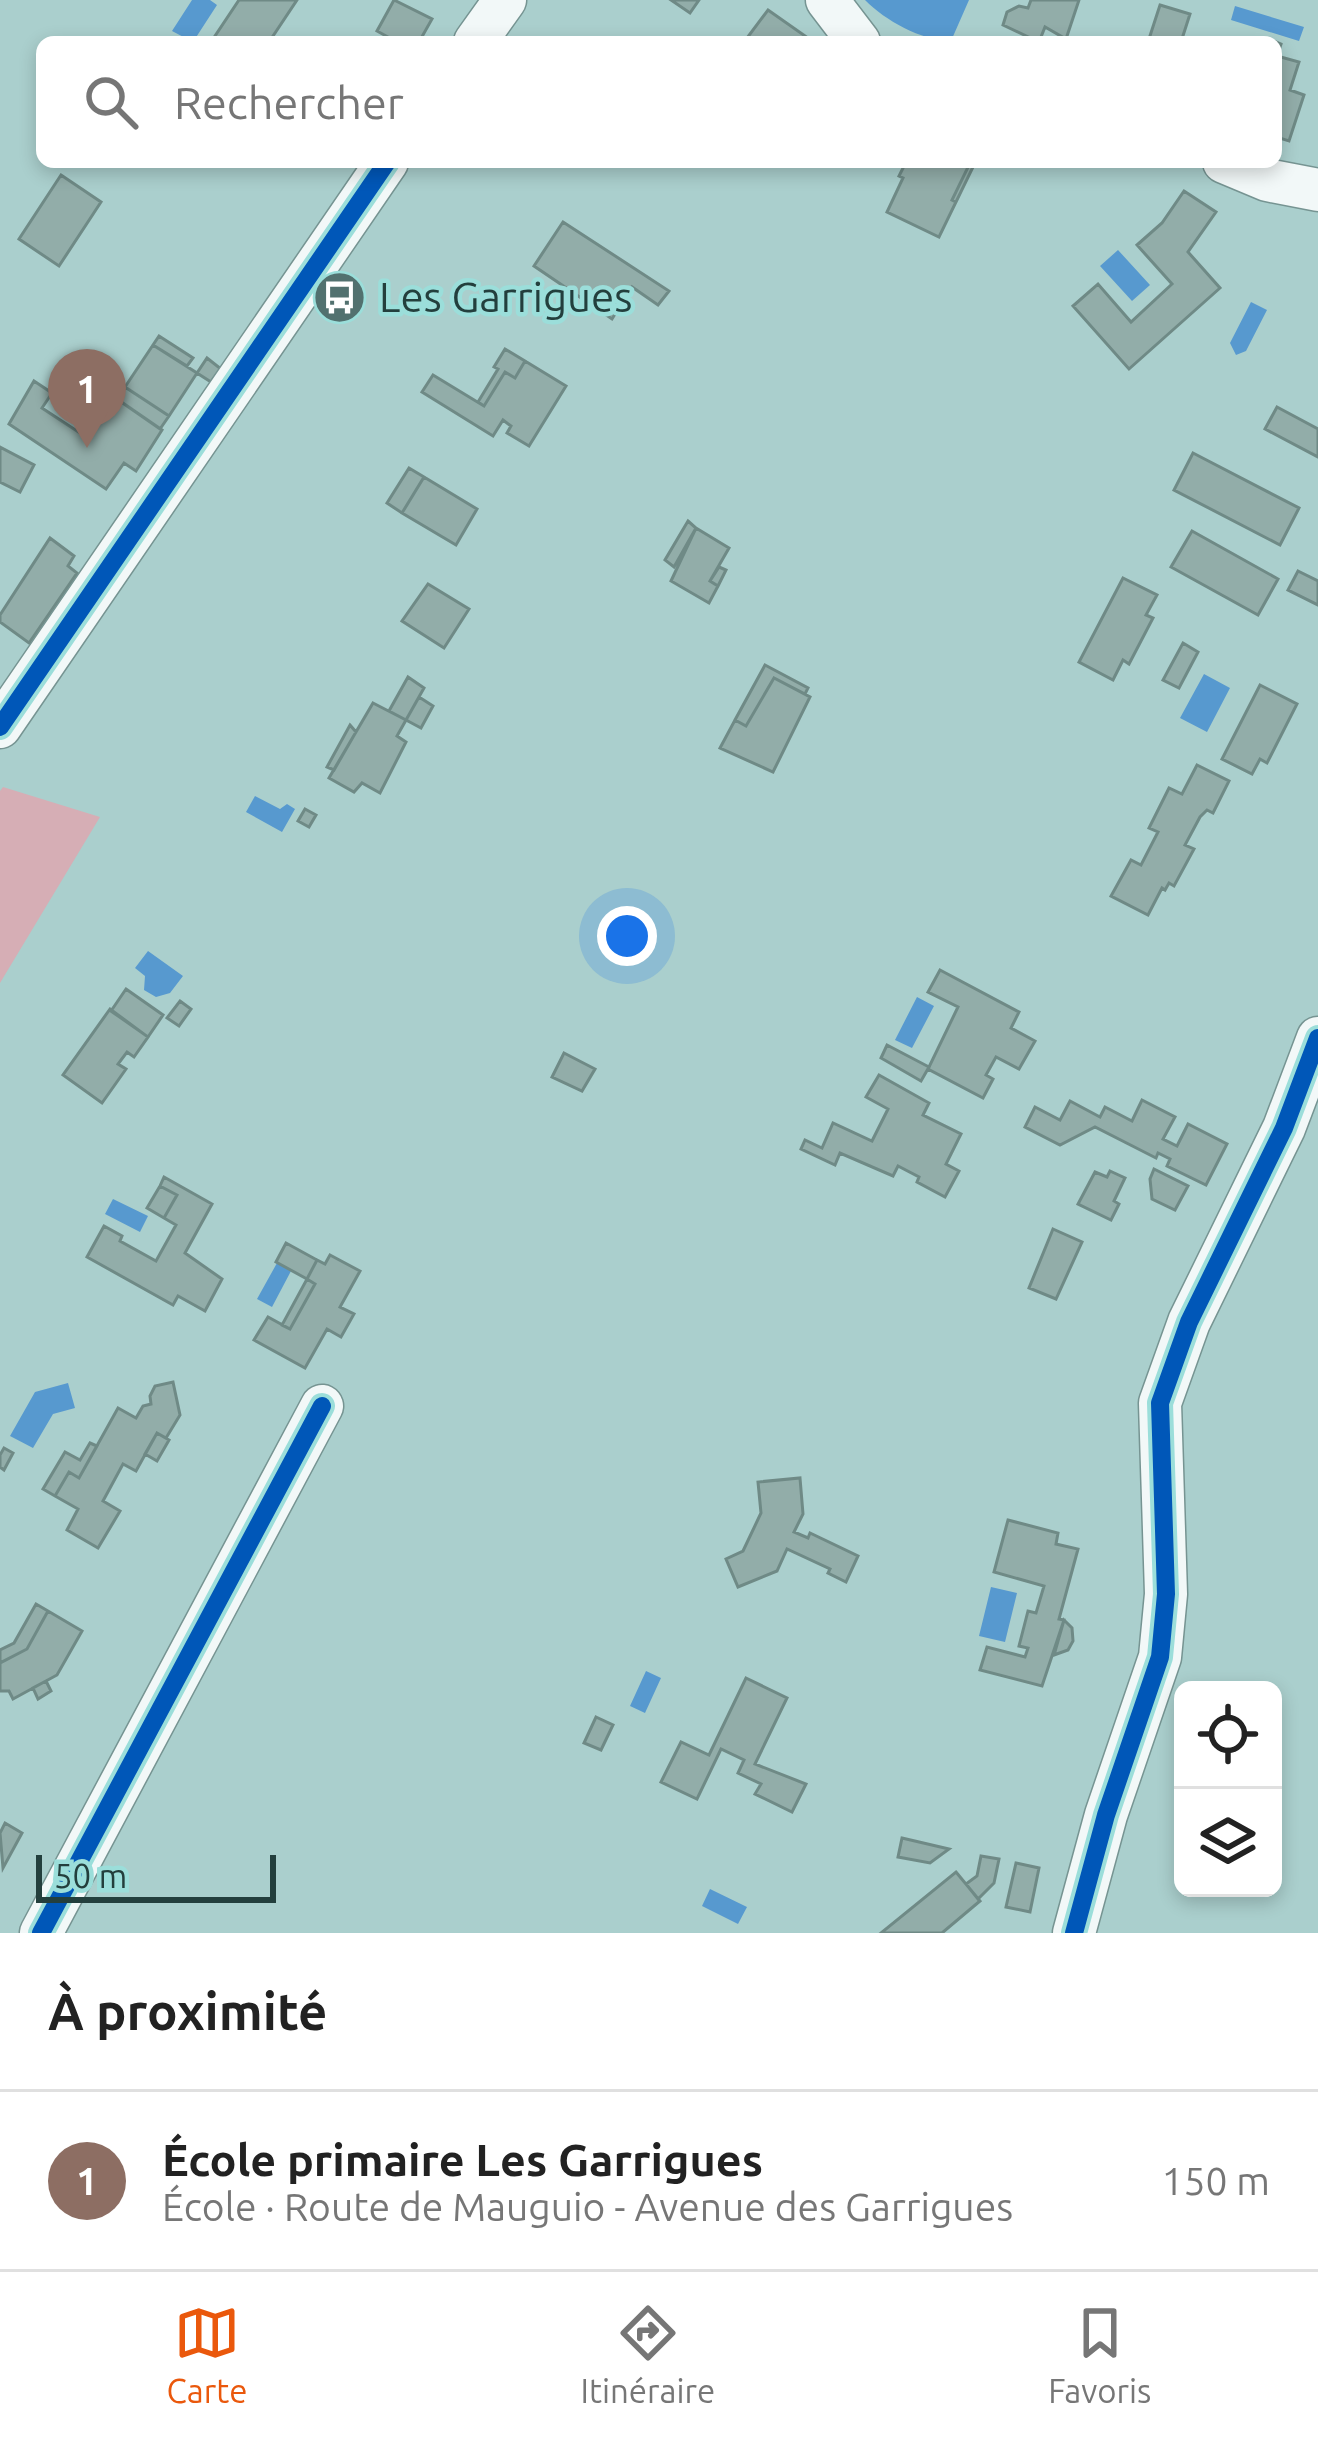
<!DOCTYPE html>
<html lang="fr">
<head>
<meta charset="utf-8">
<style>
  :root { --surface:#fff; --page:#f6f6f6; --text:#222; --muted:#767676; --line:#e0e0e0; --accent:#ea580c }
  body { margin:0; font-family:Ubuntu,sans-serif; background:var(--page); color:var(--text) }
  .controls { position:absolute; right:36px; bottom:36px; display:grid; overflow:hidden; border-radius:18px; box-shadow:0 6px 18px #0003 }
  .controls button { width:108px; height:108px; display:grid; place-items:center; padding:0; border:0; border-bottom:3px solid var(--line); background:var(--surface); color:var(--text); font:60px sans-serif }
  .scale { position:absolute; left:36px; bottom:30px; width:240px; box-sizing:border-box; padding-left:12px; border:6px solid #233f3d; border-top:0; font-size:33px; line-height:42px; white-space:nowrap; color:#233f3d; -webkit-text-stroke:9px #9bdeda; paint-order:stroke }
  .you { position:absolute; left:627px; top:936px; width:42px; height:42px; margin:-30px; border:9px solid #fff; border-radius:50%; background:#1a73e8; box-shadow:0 0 0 18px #1a73e833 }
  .badge { display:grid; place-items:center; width:78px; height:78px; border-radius:50%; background:var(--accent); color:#fff; font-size:39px; font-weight:700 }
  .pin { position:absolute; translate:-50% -99px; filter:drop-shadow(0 3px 6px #0008) }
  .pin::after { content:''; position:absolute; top:63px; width:42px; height:36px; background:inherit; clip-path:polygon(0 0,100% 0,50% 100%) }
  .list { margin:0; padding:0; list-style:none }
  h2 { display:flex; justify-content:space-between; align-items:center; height:156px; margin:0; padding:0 48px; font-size:51px }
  h2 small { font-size:39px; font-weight:400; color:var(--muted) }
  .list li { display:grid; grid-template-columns:78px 1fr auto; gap:36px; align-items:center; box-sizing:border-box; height:180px; padding:0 48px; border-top:3px solid var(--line) }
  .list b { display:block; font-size:45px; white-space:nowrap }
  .list p { margin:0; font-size:39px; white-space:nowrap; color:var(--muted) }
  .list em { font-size:39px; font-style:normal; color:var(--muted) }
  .icon { flex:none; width:66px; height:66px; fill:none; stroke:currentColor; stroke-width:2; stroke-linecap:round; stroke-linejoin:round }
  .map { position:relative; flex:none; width:1318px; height:1933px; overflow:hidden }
  .search { position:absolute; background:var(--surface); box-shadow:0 6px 18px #0003; left:36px; right:36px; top:36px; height:132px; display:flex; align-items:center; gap:30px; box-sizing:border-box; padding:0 42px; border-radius:18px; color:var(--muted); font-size:45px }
  .sheet { height:336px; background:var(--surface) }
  nav { display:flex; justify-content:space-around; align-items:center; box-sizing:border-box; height:168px; border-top:3px solid var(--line); background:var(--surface); font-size:33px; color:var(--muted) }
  nav a { display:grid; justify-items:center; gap:6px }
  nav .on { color:var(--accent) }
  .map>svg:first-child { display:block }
</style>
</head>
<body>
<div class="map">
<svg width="1318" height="1933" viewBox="0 0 1318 1933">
  <rect width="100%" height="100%" fill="#aacfcd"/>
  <path fill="#d6aeb5" d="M3 787 100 817 0 983V791Z"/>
  <path fill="#5799cf" d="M192 0H210L217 5 193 42 172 31Z
    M865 0H969L951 41C920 40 886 21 865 0Z
    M1235 6 1304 27 1299 41 1231 20Z
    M1118 250 1150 285 1132 301 1100 266Z
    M1251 302 1267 310 1246 351 1236 355 1230 343Z
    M1204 674 1230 688 1207 732 1180 718Z
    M255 796 280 809 287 804 295 809 282 832 246 812Z
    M148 951 183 976 170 993 156 997 144 990 145 976 135 968Z
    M917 997 934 1006 912 1048 895 1040Z
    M113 1199 148 1216 140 1232 105 1214Z
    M277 1263 291 1271 272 1307 257 1299Z
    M68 1383 75 1408 53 1414 33 1448 10 1436 35 1392Z
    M991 1587 1017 1593 1005 1642 979 1636Z
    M646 1671 661 1678 645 1713 630 1706Z
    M710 1889 747 1907 738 1924 702 1906Z"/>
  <path fill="#92ada9" stroke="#6f8a86" stroke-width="3" d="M239 0H297L269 42H211Z
    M394 0 432 19 419 42H397L377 31Z
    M671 0H699L690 13Z
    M1031 0H1079L1066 39 1045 27 1039 42 1003 25 1007 12 1019 6 1028 8Z
    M1160 5 1190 14 1181 42H1148Z
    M768 10 808 38 805 42H744Z
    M1276 42 1281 44 1277 56 1299 62 1290 90 1304 95 1289 141 1276 137Z
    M906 162H976L970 163 952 200 956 202 939 237 887 212 903 178 899 176Z
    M970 163 974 165 956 202 952 200Z
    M61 175 101 202 59 266 19 239Z
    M1184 191 1216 212 1188 252 1220 288 1129 369 1073 306 1098 284 1131 322 1172 284 1137 245 1162 223Z
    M563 222 669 291 658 305 632 287 612 319 534 266Z
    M159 336 193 358 187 366 153 345Z
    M153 345 197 373 169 416 125 387Z
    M505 349 525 361 515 378 505 372 484 406 478 402 498 369 494 367Z
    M207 358 221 369 211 382 197 373Z
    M525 361 566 386 529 446 507 433 511 426 503 420 493 436 422 392 433 375 484 406 505 372 515 378Z
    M34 381 52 393 42 408 83 435 110 394 162 430 136 471 124 463 106 489 9 424Z
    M125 387 169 416 160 429 117 399Z
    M1277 407 1318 429V457L1265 429Z
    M0 447 34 465 20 492 0 482Z
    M1193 453 1299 508 1280 545 1174 490Z
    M409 468 424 477 402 513 387 503Z
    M424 477 477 509 456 545 402 513Z
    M688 521 696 528 674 567 665 560Z
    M696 528 729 548 710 581 718 586 709 603 671 581Z
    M1192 531 1278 579 1258 615 1171 567Z
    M50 538 74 556 68 566 77 573 29 643 0 622V615Z
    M719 567 726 570 718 586 710 581Z
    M1298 571 1318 581V605L1288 590Z
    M1123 578 1157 595 1146 615 1153 618 1129 664 1123 660 1113 680 1079 662Z
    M428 584 469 609 444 648 402 621Z
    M1183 643 1198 652 1179 688 1163 680Z
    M765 665 808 688 805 694 774 678 746 726 735 720Z
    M408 677 424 688 406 720 389 711Z
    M774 678 810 697 773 772 720 748 735 720 746 726Z
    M1260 685 1297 704 1267 763 1260 759 1252 774 1222 759Z
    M419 697 433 706 421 728 406 720Z
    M373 703 406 720 397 736 406 742 380 793 362 783 354 792 329 778Z
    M350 725 356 732 334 770 327 767Z
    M1197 765 1229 781 1213 813 1207 810 1200 817 1185 845 1194 849 1174 886 1169 883 1165 890 1162 888 1148 915 1111 896 1131 860 1141 865 1158 832 1149 828 1169 788 1182 794Z
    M305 809 316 815 309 827 298 821Z
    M940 970 1019 1012 1011 1028 1035 1041 1019 1069 996 1057 986 1075 993 1079 983 1098 928 1069 958 1007 928 992Z
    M126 989 163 1015 148 1037 111 1011Z
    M180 1001 191 1009 179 1026 167 1018Z
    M110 1009 148 1037 134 1057 127 1052 118 1064 126 1069 102 1103 63 1075Z
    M887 1045 929 1067 921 1081 881 1058Z
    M564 1053 595 1069 582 1091 552 1077Z
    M879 1075 929 1103 923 1115 961 1134 946 1164 959 1171 945 1197 917 1182 919 1177 898 1166 893 1176 840 1153 835 1165 801 1149 805 1140 822 1148 833 1123 872 1141 888 1109 866 1097Z
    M1142 1100 1175 1117 1163 1139 1177 1146 1188 1124 1227 1144 1206 1185 1167 1166 1170 1159 1158 1153 1156 1158 1095 1127 1060 1145 1025 1127 1035 1107 1060 1120 1070 1101 1100 1117 1105 1107 1132 1121Z
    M1154 1169 1188 1186 1175 1210 1152 1199 1150 1179Z
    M1110 1171 1125 1178 1114 1201 1119 1204 1111 1220 1078 1204 1095 1172 1107 1177Z
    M164 1177 212 1204 185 1253 222 1279 205 1311 178 1296 173 1305 87 1257 104 1226 122 1236 120 1241 156 1261 176 1225 164 1218 177 1195 160 1186Z
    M160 1186 177 1195 164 1218 147 1208Z
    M1053 1229 1082 1242 1056 1299 1029 1288Z
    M286 1243 317 1260 307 1279 276 1262Z
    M330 1255 360 1271 340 1307 354 1314 341 1337 327 1329 305 1368 254 1340 268 1317 290 1329 315 1284 307 1279 317 1260 325 1264Z
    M307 1279 315 1284 290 1329 282 1325Z
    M173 1382 180 1415 166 1438 157 1433 136 1471 123 1464 103 1501 120 1511 98 1548 67 1530 78 1509 55 1496 69 1472 79 1478 118 1408 136 1418 143 1406 151 1404 150 1396 155 1386Z
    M157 1433 169 1440 157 1461 145 1454Z
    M90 1443 97 1446 79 1478 69 1472 55 1496 43 1489 65 1452 80 1460Z
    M4 1448 13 1453 4 1470 0 1467V1455Z
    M800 1478 803 1514 794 1532 808 1538 810 1533 858 1556 846 1582 828 1573 830 1569 787 1549 777 1571 738 1587 726 1559 743 1551 761 1513 758 1482Z
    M1008 1520 1058 1533 1056 1544 1078 1549 1059 1619 1064 1620 1042 1686 980 1670 987 1647 1025 1657 1028 1648 1019 1646 1028 1611 1036 1613 1044 1586 994 1572Z
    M36 1604 48 1611 27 1649 0 1663V1650L14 1643Z
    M48 1611 82 1631 57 1675 13 1699 9 1691H0V1663L27 1649Z
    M1064 1620 1072 1628 1073 1641 1068 1650 1054 1655Z
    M746 1678 787 1698 755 1764 806 1784 792 1812 755 1794 761 1784 738 1773 744 1760 721 1749 697 1799 661 1782 681 1742 709 1755Z
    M46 1681 51 1691 38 1699 33 1688Z
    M596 1717 613 1725 601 1750 584 1743Z
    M5 1823 22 1833 3 1868 0 1833Z
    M902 1838 949 1849 930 1863 898 1857Z
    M981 1856 999 1859 994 1883 978 1899 966 1884 977 1876Z
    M1016 1863 1039 1868 1030 1912 1006 1907Z
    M956 1872 980 1901 942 1933H881Z"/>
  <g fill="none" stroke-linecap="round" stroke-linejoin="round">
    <defs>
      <path id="minor" d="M827 0 859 42
        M475 42 505 0
        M1224 162 1267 180 1318 190
        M0 727 387 162
        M41 1933 322 1406
        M1074 1933 1106 1815 1160 1657 1166 1594 1160 1403 1189 1322 1284 1128 1318 1038"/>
    </defs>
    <use href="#minor" stroke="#769492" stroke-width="45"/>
    <use href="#minor" stroke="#f2f8f8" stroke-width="42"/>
    <defs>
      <path id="cycleway" d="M0 727 387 162
        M41 1933 322 1406
        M1074 1933 1106 1815 1160 1657 1166 1594 1160 1403 1189 1322 1284 1128 1318 1038"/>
    </defs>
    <use href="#cycleway" stroke="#9bdeda" stroke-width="26"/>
    <use href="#cycleway" stroke="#0057b8" stroke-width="18"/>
  </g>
  <defs>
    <symbol id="bus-disc" viewBox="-11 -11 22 22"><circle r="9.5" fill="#52716f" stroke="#9bdeda"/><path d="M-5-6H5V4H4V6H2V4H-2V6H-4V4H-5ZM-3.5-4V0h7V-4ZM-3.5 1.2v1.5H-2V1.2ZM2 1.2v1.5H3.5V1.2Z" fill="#fff"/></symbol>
  </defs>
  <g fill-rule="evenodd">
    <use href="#bus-disc" x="310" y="268" width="59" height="59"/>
  </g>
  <g text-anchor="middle" stroke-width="9" stroke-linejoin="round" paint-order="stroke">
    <g font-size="42" fill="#233f3d" stroke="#9bdeda" text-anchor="start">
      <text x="379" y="312">Les Garrigues</text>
    </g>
  </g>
</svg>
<div class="controls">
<button><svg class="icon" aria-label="locate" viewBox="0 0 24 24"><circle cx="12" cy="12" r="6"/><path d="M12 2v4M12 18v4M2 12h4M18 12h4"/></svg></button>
<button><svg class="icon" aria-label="layers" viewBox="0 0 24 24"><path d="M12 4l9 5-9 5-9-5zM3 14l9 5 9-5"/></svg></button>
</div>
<div class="scale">50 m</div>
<div class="you"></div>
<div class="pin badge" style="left:87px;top:448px;background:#8d6e63">1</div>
<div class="search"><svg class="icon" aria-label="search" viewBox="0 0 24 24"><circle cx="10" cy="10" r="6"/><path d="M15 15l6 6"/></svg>Rechercher</div>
</div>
<section class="sheet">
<h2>À proximité<small></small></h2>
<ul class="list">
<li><span class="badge" style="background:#8d6e63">1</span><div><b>École primaire Les Garrigues</b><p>École · Route de Mauguio - Avenue des Garrigues</p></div><em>150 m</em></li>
</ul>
</section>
<nav>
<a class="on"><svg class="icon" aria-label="map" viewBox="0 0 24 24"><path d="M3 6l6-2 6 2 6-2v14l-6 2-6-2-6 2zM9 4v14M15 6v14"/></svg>Carte</a>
<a><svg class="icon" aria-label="directions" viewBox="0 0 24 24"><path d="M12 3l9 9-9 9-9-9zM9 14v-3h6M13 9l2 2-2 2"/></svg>Itinéraire</a>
<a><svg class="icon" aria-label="saved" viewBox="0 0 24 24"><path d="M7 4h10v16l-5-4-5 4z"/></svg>Favoris</a>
</nav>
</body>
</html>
